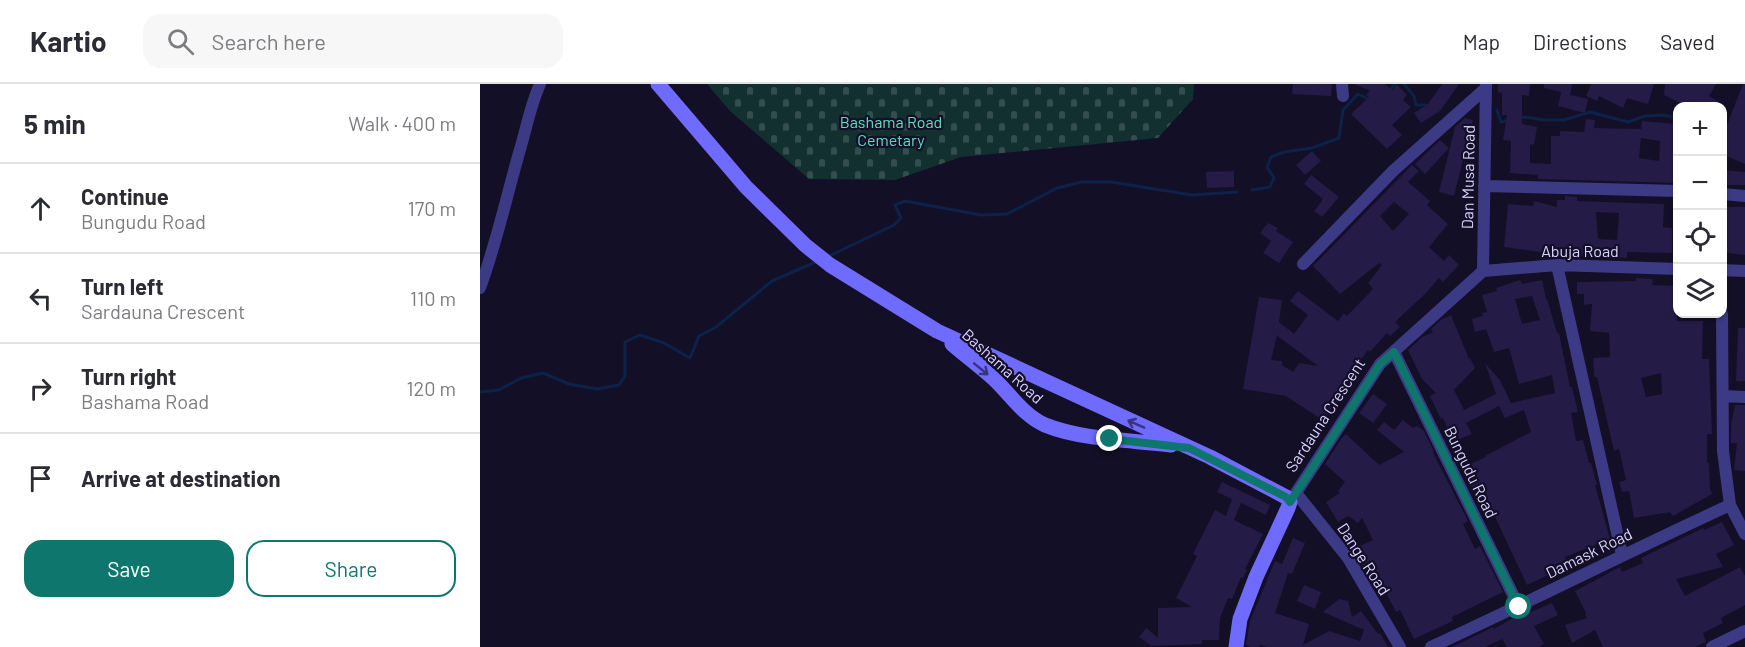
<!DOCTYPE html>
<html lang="en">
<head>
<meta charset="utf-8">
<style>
  :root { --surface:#fff; --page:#f7f7f7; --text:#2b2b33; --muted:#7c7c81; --line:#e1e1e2; --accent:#0f766e }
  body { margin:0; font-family:Barlow,sans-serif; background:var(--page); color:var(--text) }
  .controls { position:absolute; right:18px; top:18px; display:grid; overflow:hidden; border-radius:12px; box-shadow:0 2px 4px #0004 }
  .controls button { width:54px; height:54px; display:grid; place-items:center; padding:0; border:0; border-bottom:2px solid var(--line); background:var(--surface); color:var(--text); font:30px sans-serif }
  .stop { position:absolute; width:18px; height:18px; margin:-14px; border:4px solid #0f766e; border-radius:50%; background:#fff }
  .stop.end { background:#0f766e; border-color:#fff; box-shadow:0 2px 6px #0008 }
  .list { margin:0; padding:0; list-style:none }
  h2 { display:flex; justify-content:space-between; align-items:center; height:78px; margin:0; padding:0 24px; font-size:26px }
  h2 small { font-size:20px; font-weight:400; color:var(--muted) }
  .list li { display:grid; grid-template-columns:39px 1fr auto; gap:18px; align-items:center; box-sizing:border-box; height:90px; padding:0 24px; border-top:2px solid var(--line) }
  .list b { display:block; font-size:22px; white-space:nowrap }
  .list p { margin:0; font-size:20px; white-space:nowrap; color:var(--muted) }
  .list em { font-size:20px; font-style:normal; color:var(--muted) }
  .actions { display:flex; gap:12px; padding:18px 24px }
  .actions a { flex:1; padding:14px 0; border:2px solid var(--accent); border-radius:18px; text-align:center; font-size:21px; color:var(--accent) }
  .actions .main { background:var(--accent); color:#fff }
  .icon { flex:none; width:33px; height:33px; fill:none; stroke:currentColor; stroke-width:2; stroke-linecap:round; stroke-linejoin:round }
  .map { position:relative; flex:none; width:1265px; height:563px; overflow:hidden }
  header { display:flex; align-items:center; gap:36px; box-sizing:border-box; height:84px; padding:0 30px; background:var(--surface); border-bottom:2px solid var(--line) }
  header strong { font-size:28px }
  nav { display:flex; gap:33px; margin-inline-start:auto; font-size:21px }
  .search { width:420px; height:54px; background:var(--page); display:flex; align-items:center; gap:15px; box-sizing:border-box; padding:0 21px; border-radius:18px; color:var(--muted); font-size:22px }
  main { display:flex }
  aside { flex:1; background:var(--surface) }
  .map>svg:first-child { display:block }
</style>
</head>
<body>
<header>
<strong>Kartio</strong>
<div class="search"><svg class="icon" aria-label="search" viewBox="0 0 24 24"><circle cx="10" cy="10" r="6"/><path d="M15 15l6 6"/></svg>Search here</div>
<nav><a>Map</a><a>Directions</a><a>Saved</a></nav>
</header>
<main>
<aside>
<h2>5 min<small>Walk · 400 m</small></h2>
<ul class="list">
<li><svg class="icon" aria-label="ahead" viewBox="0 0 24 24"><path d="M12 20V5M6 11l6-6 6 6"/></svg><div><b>Continue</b><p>Bungudu Road</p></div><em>170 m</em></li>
<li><svg class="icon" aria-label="left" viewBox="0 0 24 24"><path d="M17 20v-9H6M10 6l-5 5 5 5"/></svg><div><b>Turn left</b><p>Sardauna Crescent</p></div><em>110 m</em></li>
<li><svg class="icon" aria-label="right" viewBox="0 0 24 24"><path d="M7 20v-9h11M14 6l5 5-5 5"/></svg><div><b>Turn right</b><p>Bashama Road</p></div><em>120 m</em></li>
<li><svg class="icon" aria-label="arrive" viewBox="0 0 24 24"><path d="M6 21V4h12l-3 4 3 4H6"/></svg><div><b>Arrive at destination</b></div></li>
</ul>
<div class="actions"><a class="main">Save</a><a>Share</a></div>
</aside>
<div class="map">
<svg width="1265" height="563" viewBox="0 0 1265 563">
  <defs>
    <pattern id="cemetery-stones" width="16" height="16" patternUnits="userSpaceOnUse" patternTransform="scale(1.5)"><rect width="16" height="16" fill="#12302f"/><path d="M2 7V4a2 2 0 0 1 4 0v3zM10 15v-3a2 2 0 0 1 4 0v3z" fill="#344d4e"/></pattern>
  </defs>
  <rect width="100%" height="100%" fill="#130f26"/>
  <path fill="url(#cemetery-stones)" d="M227 0H714L713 15 678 54 481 73 415 96 329 95 250 27Z"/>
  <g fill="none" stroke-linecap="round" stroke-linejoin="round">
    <path stroke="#0c2248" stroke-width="3" d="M924 0 934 12 936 21H946
      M908 8 915 0
      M1017 26 1021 38 1030 36
      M1039 34 1045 33 1064 36H1084L1110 28 1148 38 1165 32 1184 31 1198 35
      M772 106 790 103 794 94 787 83 791 73 804 68 832 64 859 54 863 26 878 10 890 16
      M347 173 414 141 421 134 415 121 425 117 501 131 527 130 577 104 602 98H631L712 111 757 108
      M0 308 19 306 41 294 63 289 89 300 117 305 139 301 145 292V258L160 251 184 259 210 274 219 252 236 243 292 197 338 177"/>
  </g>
  <path fill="#241b47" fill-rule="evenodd" d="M813 0H852L851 12 812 10Z
    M874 0H905L912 6 917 1 927 11 923 16 931 23 912 41 922 51 907 65 871 30 889 13 886 11 890 7Z
    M962 0H979L960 27 941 39 934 29 948 20Z
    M1018 0H1050L1049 12 1042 11V40L1057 43 1054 61 1050 60V79L1071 80V52H1080V47L1104 48 1106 35 1115 36 1114 44 1161 45 1162 37 1197 40V99L1058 95V91L1030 89 1031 57 1023 56 1027 31H1022V9L1018 8ZM1161 54 1180 57 1179 77 1159 74Z
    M1064 0H1092L1090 11 1108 15 1105 29 1078 22 1081 8 1064 4Z
    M1111 0H1174L1168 20 1147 14 1143 24 1119 12 1117 17 1106 12Z
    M1185 0H1236L1229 12 1246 22H1220L1210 17 1206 22 1184 11Z
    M1263 0H1265V80L1242 70V58L1247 47 1245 46Z
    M985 34 993 36 974 112 959 108 975 43Z
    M960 56 969 64 945 90 935 80Z
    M832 67 841 77 825 91 816 81Z
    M932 81 939 87 928 98 950 117 947 121 968 140 949 163 964 177 969 171 979 181 963 198 959 194 946 209 915 238 920 243 910 252 907 249 890 268 888 266 872 288V292L875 294 844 337 806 312 763 305 779 213 802 216 799 238 814 250 828 231 810 217 818 207 858 237 864 229 867 232 893 205 888 199 902 181 899 179 860 210 833 182ZM914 118 929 130 913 147 900 132ZM797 251 799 253 838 282 819 279 813 288 802 281V277L791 276Z
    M1242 86 1265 88V101H1242Z
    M754 87V103L727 104 726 88Z
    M831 91 859 113 842 133 834 127 843 115 824 100Z
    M1085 112 1097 113V117L1184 120 1183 143 1192 144V169L1147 168V174L1074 170 1024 163 1028 120 1053 122 1054 117 1077 123V116H1085ZM1116 128 1139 129 1137 156 1118 155Z
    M1242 123H1265V171L1242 168Z
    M788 139 798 144 796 147 813 158 799 179 783 169 791 157 780 149Z
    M1156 194 1173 195 1172 201 1197 202V237H1223L1222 275H1229L1232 350H1227V379H1229L1230 405 1232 410 1193 432 1190 428 1154 434 1149 407 1142 408 1139 398 1146 396 1139 365 1134 367 1117 293H1114L1113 274 1130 273 1129 249 1110 247 1112 220 1104 221V210H1097V198L1156 197ZM1181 289 1182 310 1166 313 1161 294Z
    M1040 196 1042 200 1062 196 1066 215H1067L1077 249H1079L1090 303H1092L1098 328 1091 329 1096 357 1103 356 1109 379H1111L1117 401H1115L1130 455 1085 473 1089 481 1047 501 1000 401 992 404 983 383 1006 373 1005 372 1051 348 1044 326 1025 334 1019 322 986 339 992 350 973 358 963 334 961 335 950 312 956 309 942 295 928 266 942 253 953 248 951 245 962 235 971 231 989 275 990 274 995 284 974 306 984 326 1016 310 1005 279 1020 296 1031 319 1075 309 1072 291 1039 300 1029 264 1014 268 1006 245 995 248 992 235 1003 232 1002 229 1007 228 1002 211 1017 207 1016 204ZM1052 212 1060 236 1042 240 1035 215Z
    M1258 244H1265V297H1256Z
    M893 310 907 320 893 339 879 329Z
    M1255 321H1265V387L1254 386 1257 359H1251V340Z
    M923 336 933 344 937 342 944 347 954 368 953 369 988 437 983 440 995 465 1000 462 1023 508 972 533 973 537 934 555 920 526 916 528 903 503 899 505 888 483 884 485 873 465 893 456 882 434 878 439 868 432 858 438 846 418 860 409 858 407 865 398 845 380 861 355 866 350 899 381 924 368 897 346 904 338 914 346Z
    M742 398 790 421 786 431 761 419 754 436 783 450 765 485 767 486 763 494 761 493 752 515 748 514 740 534 739 556H722V560L671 562 659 553 666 544 678 554V524L712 523 696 514 717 472 713 470 735 426 746 432 752 415 737 408Z
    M1242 438 1254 461 1236 470 1243 483 1196 495 1205 512 1260 483 1265 492V521L1241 534 1243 539 1223 549 1226 558 1215 563H1123L1115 546 1092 559 1085 541 1107 534 1105 530 1106 529 1095 507 1140 483 1142 488 1163 479 1161 474 1223 444 1224 446Z
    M813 454 825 459 812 490 808 489 795 529 829 540 823 561 849 547 880 557 884 546 843 528 859 515 868 517 872 533 881 527 898 550 900 549 908 563H787L780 561 779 563H772L766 561 770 537 795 477 802 480Z
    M824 501 841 508 835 525 817 517Z
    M1072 519 1078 531 1054 542 1064 560 1058 563H1027L1022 555 1005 563H972L1013 543 1014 545 1038 531 1045 529 1046 530Z"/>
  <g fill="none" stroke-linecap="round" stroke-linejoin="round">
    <path stroke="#3d3a85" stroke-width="12" d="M862 0 863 12
      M1004 102 1198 107
      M1242 110 1265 112
      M823 180 913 87 1006 4
      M1077 181 1142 471
      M1242 186 1265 187
      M1003 187 1077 181 1198 185
      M1003 187 1006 0
      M0 204C17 158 27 110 41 62 47 41 51 20 60 0
      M1242 230 1243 367 1250 421 1265 450
      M914 268 1039 523
      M1243 312 1265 313
      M816 409 868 474 920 563
      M810 418 900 280 1003 187
      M951 563C1051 517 1150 467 1250 421
      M1232 563 1265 547"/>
    <path stroke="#6f6bff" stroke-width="15" d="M178 0 266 103 325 161 350 181 457 247 730 373 806 413 810 418 808 424 776 493 760 535 756 563
      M472 260C486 272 501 283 514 295 530 310 544 332 565 341 602 356 652 356 691 361"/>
  </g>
  <defs><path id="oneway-shaft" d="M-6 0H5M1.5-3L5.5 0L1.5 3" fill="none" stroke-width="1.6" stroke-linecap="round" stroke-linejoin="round" transform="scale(1.5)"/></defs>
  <g stroke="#38347d">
    <use href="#oneway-shaft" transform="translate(501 285) rotate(39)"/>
    <use href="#oneway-shaft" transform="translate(656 340) rotate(-156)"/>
  </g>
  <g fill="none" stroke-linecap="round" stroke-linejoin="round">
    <path stroke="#0f766e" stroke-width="8" d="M630 355 709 364 806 413 810 418 900 280 914 268 1039 523"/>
  </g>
  <g text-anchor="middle" stroke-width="4.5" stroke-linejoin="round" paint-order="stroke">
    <g font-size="16" fill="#5fe0c0" stroke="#130f26">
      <text x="411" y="44">Bashama Road<tspan x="411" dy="18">Cemetary</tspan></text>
    </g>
    <g font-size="16" fill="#d9d4ff" stroke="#130f26">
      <text transform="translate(988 93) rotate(-89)" y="6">Dan Musa Road</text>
      <text x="1100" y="173">Abuja Road</text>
      <text transform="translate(523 282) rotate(42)" y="6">Bashama Road</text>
      <text transform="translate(845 331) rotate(-57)" y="6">Sardauna Crescent</text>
      <text transform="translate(991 388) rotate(64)" y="6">Bungudu Road</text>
      <text transform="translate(1109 469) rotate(-26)" y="6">Damask Road</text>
      <text transform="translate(884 475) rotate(57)" y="6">Dange Road</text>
    </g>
  </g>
</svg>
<div class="controls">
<button>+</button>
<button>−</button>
<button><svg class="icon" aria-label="locate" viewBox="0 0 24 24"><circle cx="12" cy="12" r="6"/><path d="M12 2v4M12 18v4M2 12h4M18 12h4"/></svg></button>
<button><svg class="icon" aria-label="layers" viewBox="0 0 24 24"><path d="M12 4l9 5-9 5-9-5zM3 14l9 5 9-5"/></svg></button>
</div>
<div class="stop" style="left:1039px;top:523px"></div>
<div class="stop end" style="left:630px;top:355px"></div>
</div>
</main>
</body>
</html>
